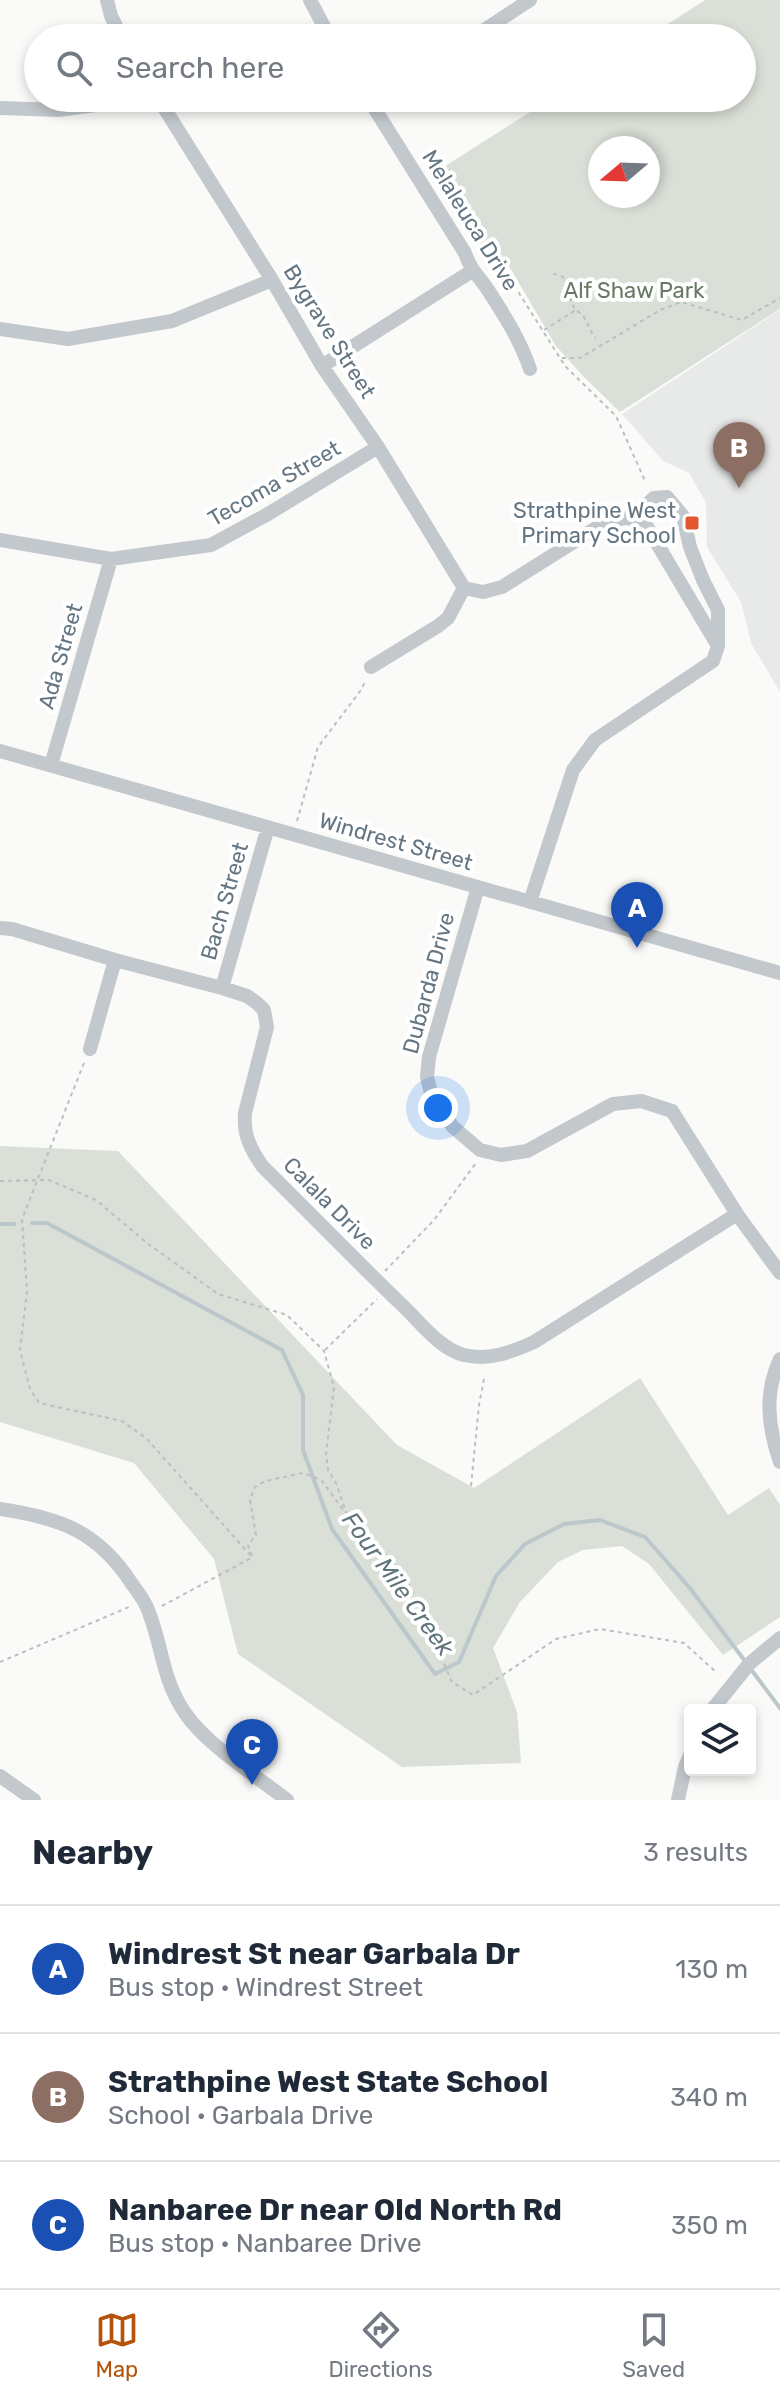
<!DOCTYPE html>
<html lang="en">
<head>
<meta charset="utf-8">
<style>
  :root { --surface:#fff; --page:#f6f6f7; --text:#1f2937; --muted:#747a83; --line:#e0e1e3; --accent:#b45309 }
  body { margin:0; font-family:Rubik,sans-serif; background:var(--page); color:var(--text) }
  .controls { position:absolute; right:24px; bottom:24px; display:grid; overflow:hidden; border-radius:8px; box-shadow:0 4px 12px #0003 }
  .controls button { width:72px; height:72px; display:grid; place-items:center; padding:0; border:0; border-bottom:2px solid var(--line); background:var(--surface); color:var(--text); font:40px sans-serif }
  .compass { position:absolute; left:588px; top:136px; width:72px; height:72px; border-radius:50%; background:var(--surface); box-shadow:0 4px 12px #0003; rotate:251deg }
  .you { position:absolute; left:438px; top:1108px; width:28px; height:28px; margin:-20px; border:6px solid #fff; border-radius:50%; background:#1a73e8; box-shadow:0 0 0 12px #1a73e833 }
  .badge { display:grid; place-items:center; width:52px; height:52px; border-radius:50%; background:var(--accent); color:#fff; font-size:26px; font-weight:700 }
  .pin { position:absolute; translate:-50% -66px; filter:drop-shadow(0 2px 4px #0008) }
  .pin::after { content:''; position:absolute; top:42px; width:28px; height:24px; background:inherit; clip-path:polygon(0 0,100% 0,50% 100%) }
  .list { margin:0; padding:0; list-style:none }
  h2 { display:flex; justify-content:space-between; align-items:center; height:104px; margin:0; padding:0 32px; font-size:34px }
  h2 small { font-size:26px; font-weight:400; color:var(--muted) }
  .list li { display:grid; grid-template-columns:52px 1fr auto; gap:24px; align-items:center; box-sizing:border-box; height:128px; padding:0 32px; border-top:2px solid var(--line) }
  .list b { display:block; font-size:30px; white-space:nowrap }
  .list p { margin:0; font-size:26px; white-space:nowrap; color:var(--muted) }
  .list em { font-size:26px; font-style:normal; color:var(--muted) }
  .icon { flex:none; width:44px; height:44px; fill:none; stroke:currentColor; stroke-width:2; stroke-linecap:round; stroke-linejoin:round }
  .map { position:relative; flex:none; width:780px; height:1800px; overflow:hidden }
  .search { position:absolute; background:var(--surface); box-shadow:0 4px 12px #0003; left:24px; right:24px; top:24px; height:88px; display:flex; align-items:center; gap:20px; box-sizing:border-box; padding:0 28px; border-radius:44px; color:var(--muted); font-size:30px }
  .sheet { height:488px; background:var(--surface) }
  nav { display:flex; justify-content:space-around; align-items:center; box-sizing:border-box; height:112px; border-top:2px solid var(--line); background:var(--surface); font-size:22px; color:var(--muted) }
  nav a { display:grid; justify-items:center; gap:4px }
  nav .on { color:var(--accent) }
  .map>svg:first-child { display:block }
</style>
</head>
<body>
<div class="map">
<svg width="780" height="1800" viewBox="0 0 780 1800">
  <rect width="100%" height="100%" fill="#fafaf8"/>
  <path fill="#e8e9e9" d="M780 310V692L751 643 741 602 707 547 706 503 689 473 663 461 622 414Z"/>
  <path fill="#dadfd7" fill-rule="evenodd" d="M705 0H780V309L620 412 583 376 556 346 506 261 488 258 436 172 552 98H742V38H646ZM600 148H648V196H600Z
    M0 1146 118 1151 397 1445 474 1488 640 1378 728 1515 769 1488 780 1505V1617L723 1655 649 1564 622 1546 583 1550 558 1562 520 1602 493 1648 517 1712 521 1763 402 1767 238 1654 214 1559 134 1463 0 1422Z"/>
  <g fill="none" stroke-linecap="round" stroke-linejoin="round">
    <path stroke="#bbc7cb" stroke-width="4" d="M32 1223H47L282 1350 303 1395V1450L332 1529 435 1674 459 1662 496 1576 525 1544 564 1524 600 1520 645 1537 689 1587 745 1661
      M0 1224H14
      M750 1668 780 1708"/>
    <path stroke="#bbbfc2" stroke-width="2" stroke-dasharray="4 4" stroke-linecap="butt" d="M490 268 499 269 507 274 565 366 616 416 646 483
      M577 311C588 317 587 329 596 338
      M544 330 576 310C564 296 575 272 549 274
      M562 358H580L660 310 681 302 742 320 780 298
      M297 821 318 747 361 690 365 682
      M84 1063 22 1219 27 1292 20 1350 30 1389 39 1403 122 1421 146 1438 252 1557
      M0 1181 49 1180 96 1200 147 1243 218 1294 287 1315 324 1351 334 1387 326 1454 328 1470 336 1483 347 1515 385 1553 408 1582 452 1682 473 1695 556 1639 600 1629 684 1643 717 1673
      M385 1271 434 1220 476 1163
      M325 1350 377 1299
      M471 1486 479 1405 484 1379
      M252 1556 248 1546 256 1535 250 1500 255 1487 265 1481 303 1473 312 1476 322 1481 344 1511
      M162 1606 251 1558
      M0 1662 129 1607"/>
    <path stroke="#c3c8cc" stroke-width="14" d="M107 0 111 16 122 38
      M310 0 330 38
      M472 38 530 0
      M158 98 272 280 322 366 378 447 464 588
      M368 98 465 253C471 271 478 275 488 290 505 316 520 340 530 369
      M0 108 58 110 127 101 132 98
      M0 329 68 339 172 321 272 280
      M322 366 472 271
      M0 540 111 559 211 545 268 514 378 447
      M464 588 483 592 502 587 604 523 625 518 643 520 718 646
      M371 667 438 626 448 618 464 588
      M0 751 780 973
      M51 765 111 559
      M478 887 429 1057 427 1077 432 1097 453 1127 480 1150 501 1155 527 1151 613 1104 641 1101 672 1111 737 1214 780 1273
      M530 902 573 770 595 740 713 661 718 646V610L703 580 690 547 683 516 667 497 654 498 631 519
      M0 928 12 929 115 960 222 988 247 996 257 1003 264 1010 267 1027 245 1113C243 1135 251 1150 263 1167 310 1213 355 1260 402 1305 420 1322 440 1349 464 1355 489 1361 512 1352 534 1342L737 1214
      M222 988 268 827
      M90 1049 115 960
      M780 1359C764 1393 768 1427 780 1462
      M0 1509C60 1518 98 1531 132 1584 138 1592 145 1601 148 1610 163 1647 161 1677 185 1713 207 1745 255 1775 287 1800
      M712 1710 749 1664 780 1638
      M0 1776 34 1800
      M678 1800 685 1767 690 1755"/>
  </g>
  <rect fill="#e4572e" stroke="#fff" stroke-width="3" x="684" y="515" width="16" height="16" rx="4"/>
  <g text-anchor="middle" stroke-width="8" stroke-linejoin="round" paint-order="stroke">
    <g font-size="22" fill="#657683" stroke="#fff">
      <text transform="translate(471 220) rotate(58)" y="8">Melaleuca Drive</text>
      <text transform="translate(330 331) rotate(58)" y="8">Bygrave Street</text>
      <text transform="translate(274 483) rotate(-30)" y="8">Tecoma Street</text>
      <text transform="translate(60 656) rotate(-74)" y="8">Ada Street</text>
      <text transform="translate(396 841) rotate(16)" y="8">Windrest Street</text>
      <text transform="translate(224 901) rotate(-74)" y="8">Bach Street</text>
      <text transform="translate(428 983) rotate(-75)" y="8">Dubarda Drive</text>
      <text transform="translate(330 1203) rotate(45)" y="8">Calala Drive</text>
    </g>
    <g font-size="22" fill="#687a64" stroke="#fff">
      <text x="634" y="298">Alf Shaw Park</text>
    </g>
    <g font-size="22" fill="#657683" stroke="#fff" text-anchor="end">
      <text x="676" y="518">Strathpine West<tspan x="676" dy="25">Primary School</tspan></text>
    </g>
    <g font-size="24" font-style="italic" fill="#60757c" stroke="#fff">
      <text transform="translate(398 1584) rotate(54)" y="8">Four Mile Creek</text>
    </g>
  </g>
</svg>
<div class="controls">
<button><svg class="icon" aria-label="layers" viewBox="0 0 24 24"><path d="M12 4l9 5-9 5-9-5zM3 14l9 5 9-5"/></svg></button>
</div>
<svg class="compass" viewBox="-18 -18 36 36"><path d="M0-13l5 13h-10z" fill="#e53935"/><path d="M0 13l5-13h-10z" fill="#747a83"/></svg>
<div class="you"></div>
<div class="pin badge" style="left:637px;top:948px;background:#1a4fb4">A</div>
<div class="pin badge" style="left:739px;top:488px;background:#8d6e63">B</div>
<div class="pin badge" style="left:252px;top:1785px;background:#1a4fb4">C</div>
<div class="search"><svg class="icon" aria-label="search" viewBox="0 0 24 24"><circle cx="10" cy="10" r="6"/><path d="M15 15l6 6"/></svg>Search here</div>
</div>
<section class="sheet">
<h2>Nearby<small>3 results</small></h2>
<ul class="list">
<li><span class="badge" style="background:#1a4fb4">A</span><div><b>Windrest St near Garbala Dr</b><p>Bus stop · Windrest Street</p></div><em>130 m</em></li>
<li><span class="badge" style="background:#8d6e63">B</span><div><b>Strathpine West State School</b><p>School · Garbala Drive</p></div><em>340 m</em></li>
<li><span class="badge" style="background:#1a4fb4">C</span><div><b>Nanbaree Dr near Old North Rd</b><p>Bus stop · Nanbaree Drive</p></div><em>350 m</em></li>
</ul>
</section>
<nav>
<a class="on"><svg class="icon" aria-label="map" viewBox="0 0 24 24"><path d="M3 6l6-2 6 2 6-2v14l-6 2-6-2-6 2zM9 4v14M15 6v14"/></svg>Map</a>
<a><svg class="icon" aria-label="directions" viewBox="0 0 24 24"><path d="M12 3l9 9-9 9-9-9zM9 14v-3h6M13 9l2 2-2 2"/></svg>Directions</a>
<a><svg class="icon" aria-label="saved" viewBox="0 0 24 24"><path d="M7 4h10v16l-5-4-5 4z"/></svg>Saved</a>
</nav>
</body>
</html>
